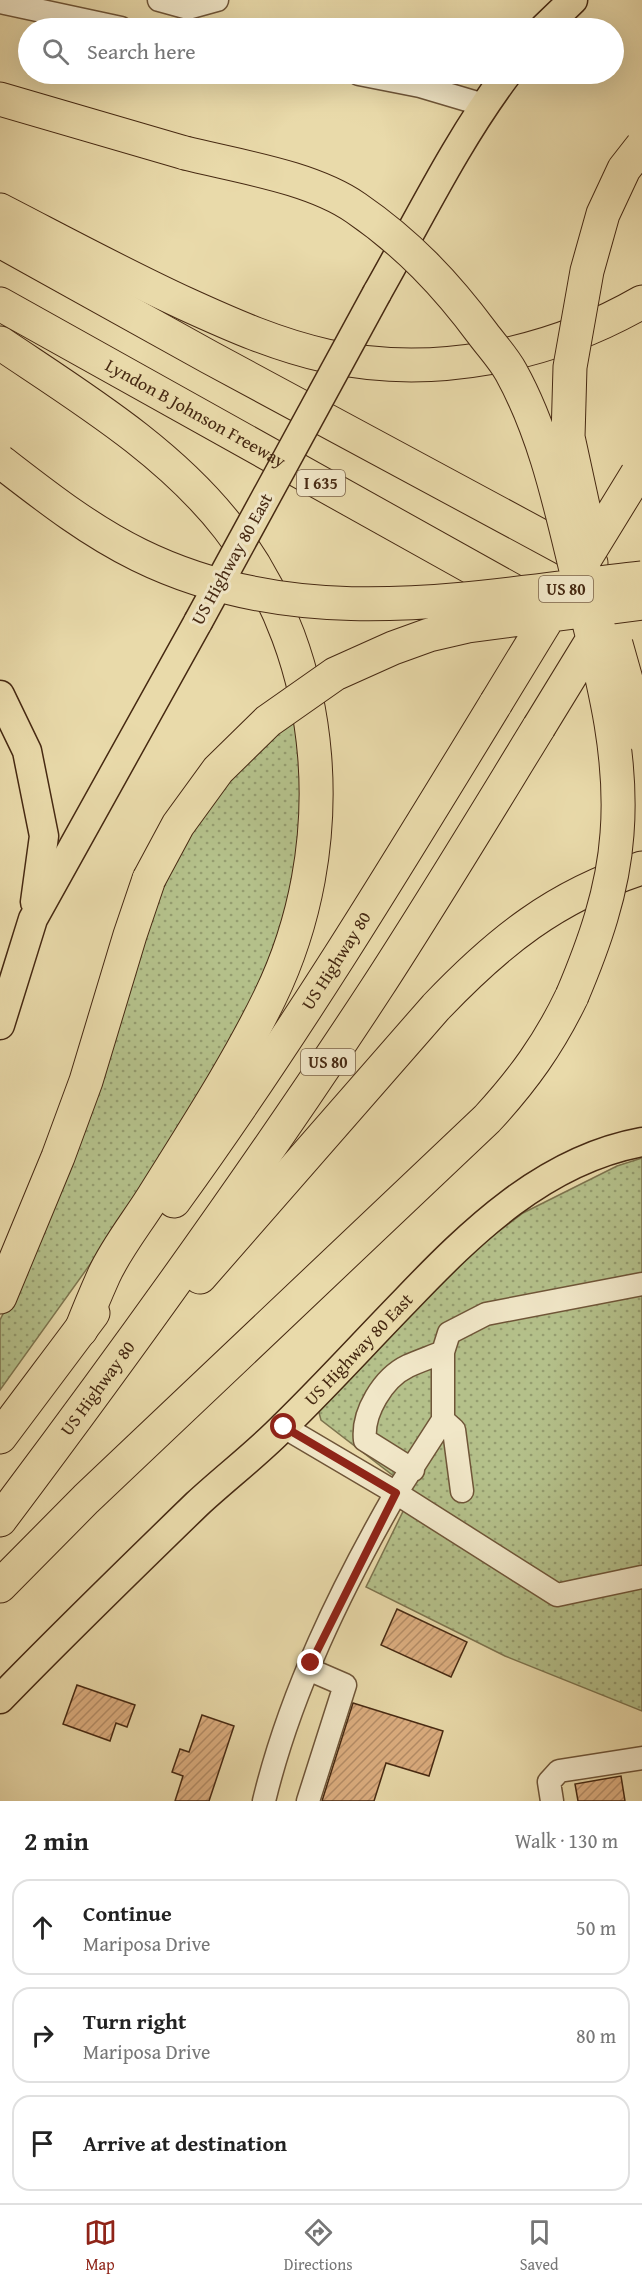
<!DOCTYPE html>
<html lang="en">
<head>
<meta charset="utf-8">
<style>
  :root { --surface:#fff; --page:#f6f6f6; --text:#222; --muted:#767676; --line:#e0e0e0; --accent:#8f2418 }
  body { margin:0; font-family:"Gentium Book Plus",serif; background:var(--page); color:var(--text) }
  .stop { position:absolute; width:18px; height:18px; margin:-14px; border:4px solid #8f2418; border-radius:50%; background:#fff }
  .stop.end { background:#8f2418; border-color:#fff; box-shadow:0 2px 6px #0008 }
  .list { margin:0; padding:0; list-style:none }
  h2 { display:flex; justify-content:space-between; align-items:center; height:78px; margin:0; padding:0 24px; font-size:26px }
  h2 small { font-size:20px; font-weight:400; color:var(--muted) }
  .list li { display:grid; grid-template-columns:39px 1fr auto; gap:18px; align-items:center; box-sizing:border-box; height:96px; margin:0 12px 12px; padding:0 12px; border:2px solid var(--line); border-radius:18px }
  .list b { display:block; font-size:22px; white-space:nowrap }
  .list p { margin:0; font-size:20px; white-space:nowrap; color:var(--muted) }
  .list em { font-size:20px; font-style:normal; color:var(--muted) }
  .icon { flex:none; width:33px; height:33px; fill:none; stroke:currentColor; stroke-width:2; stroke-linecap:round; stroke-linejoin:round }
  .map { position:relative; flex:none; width:642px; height:1801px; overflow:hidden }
  .search { position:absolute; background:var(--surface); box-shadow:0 6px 24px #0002; left:18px; right:18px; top:18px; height:66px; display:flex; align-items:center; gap:15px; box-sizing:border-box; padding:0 21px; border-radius:33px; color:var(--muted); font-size:22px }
  .sheet { height:402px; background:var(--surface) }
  nav { display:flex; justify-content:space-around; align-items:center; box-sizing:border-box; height:84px; border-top:2px solid var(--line); background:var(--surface); font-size:16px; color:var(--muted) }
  nav a { display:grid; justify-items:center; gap:3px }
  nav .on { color:var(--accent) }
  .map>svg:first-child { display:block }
</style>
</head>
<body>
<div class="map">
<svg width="642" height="1801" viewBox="0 0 642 1801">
  <defs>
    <pattern id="grass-dots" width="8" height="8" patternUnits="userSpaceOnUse" patternTransform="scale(1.5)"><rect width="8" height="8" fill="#b4c08a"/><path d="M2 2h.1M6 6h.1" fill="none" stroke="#949c6f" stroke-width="1.8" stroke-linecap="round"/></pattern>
    <pattern id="building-hatch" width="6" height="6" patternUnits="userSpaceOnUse" patternTransform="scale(1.5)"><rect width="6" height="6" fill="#ddaf81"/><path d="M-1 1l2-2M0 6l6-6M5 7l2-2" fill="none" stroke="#b58e68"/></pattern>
  </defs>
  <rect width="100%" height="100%" fill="#e9daaa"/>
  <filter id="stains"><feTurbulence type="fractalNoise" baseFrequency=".00333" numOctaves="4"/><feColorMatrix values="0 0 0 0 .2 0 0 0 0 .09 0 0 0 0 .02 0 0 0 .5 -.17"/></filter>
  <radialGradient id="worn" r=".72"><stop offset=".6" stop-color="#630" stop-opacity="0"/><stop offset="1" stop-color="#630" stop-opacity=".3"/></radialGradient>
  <path fill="url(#grass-dots)" stroke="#7d744e" stroke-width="1.5" d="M298 712 307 767 291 913 229 1049 129 1210 0 1390V1320L30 1260 154 892 196 814Z
    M642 1158V1711L505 1656 366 1587 413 1491 321 1420 318 1409 467 1255 523 1213 617 1166Z"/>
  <path fill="url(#building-hatch)" stroke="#462912" stroke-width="1.5" d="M397 1609 467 1642 451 1677 381 1645Z
    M77 1685 135 1705 127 1727 116 1723 110 1741 63 1724Z
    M353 1703 443 1731 429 1776 386 1763 374 1801H322Z
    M202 1715 234 1726 209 1801H175L183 1776 172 1772 180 1749 189 1752Z
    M621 1776 625 1801H578L575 1784Z"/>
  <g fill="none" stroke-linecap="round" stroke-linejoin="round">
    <defs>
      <path id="minor" d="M159 0 188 8 217 0
        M0 2 121 28
        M359 74 420 86 484 105
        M642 1284 486 1314 449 1333 443 1352V1420L396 1493 557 1595 642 1577
        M443 1420 454 1430 462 1491
        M413 1470 365 1440C362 1413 383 1378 408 1366 419 1361 431 1357 443 1352
        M264 1801C290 1693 341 1589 396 1493L284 1427
        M308 1801 345 1685 308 1669
        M552 1801 549 1782 559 1771 642 1758"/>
      <g id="major">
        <path d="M544 28 573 0"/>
        <path d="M377 293C419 219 456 142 507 74"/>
        <path d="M0 695 27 751 44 836 35 902"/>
        <path d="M0 1025 33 919 198 622"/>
        <path id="s1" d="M0 1699C64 1633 131 1568 197 1504 226 1477 258 1453 285 1425 326 1385 365 1342 405 1301 471 1232 544 1160 642 1142"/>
      </g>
      <g id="highway">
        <path d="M0 99 185 153"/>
        <path d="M0 210C62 242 123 275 186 304 232 325 277 345 327 356 433 379 548 356 642 302"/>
        <path d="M0 241 209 357 591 563"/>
        <path id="s2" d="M0 304 530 600"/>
        <path d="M0 343C80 397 168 450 228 527 331 660 342 848 270 997 236 1067 192 1134 151 1200 135 1225 116 1249 104 1275 96 1293 88 1312 81 1330"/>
        <path id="s3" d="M174 1201C290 1041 393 872 496 703"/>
        <path d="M200 1277 436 1007C498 942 555 896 642 868"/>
        <path d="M0 1297 58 1157 86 1081 130 935 149 879"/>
        <path d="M0 1437 93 1313"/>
        <path id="s4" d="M0 1520C130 1347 257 1171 376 989 432 903 485 815 539 727"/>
        <path d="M0 1586 86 1499 487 1119C523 1080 549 1044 572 996"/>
      </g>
    </defs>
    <use href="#minor" stroke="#6f5538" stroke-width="25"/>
    <use href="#major" stroke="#462912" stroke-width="31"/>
    <use href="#highway" stroke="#462912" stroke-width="35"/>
    <use href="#minor" stroke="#f1e7c8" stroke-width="22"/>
    <use href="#major" stroke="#e9daaa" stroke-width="28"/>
    <use href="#highway" stroke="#e9daaa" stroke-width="33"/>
    <defs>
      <path id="major-bridge" d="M198 622 377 293"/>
      <path id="highway-bridge" d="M185 153C237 166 312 177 356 208 407 243 446 284 483 334 492 346 504 359 511 372 546 435 561 509 578 578 598 662 624 746 617 834 613 891 594 944 572 996
        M0 461C44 495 88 530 139 555 302 635 470 597 642 578
        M590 538 568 437 570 367 587 271 603 214 624 169 642 146
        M586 557 637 474
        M616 644 642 736
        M496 703 557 603
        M539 727 599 629
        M149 879 178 825 218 770 268 721 335 674 393 648 429 635 468 626 642 603"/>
    </defs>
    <use href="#major-bridge" stroke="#462912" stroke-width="31" stroke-linecap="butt"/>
    <use href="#highway-bridge" stroke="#462912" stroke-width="35" stroke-linecap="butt"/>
    <use href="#major-bridge" stroke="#e9daaa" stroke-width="28"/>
    <use href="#highway-bridge" stroke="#e9daaa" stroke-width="33"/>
  </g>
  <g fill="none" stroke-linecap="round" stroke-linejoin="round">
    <path stroke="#8f2418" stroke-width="8" d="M284 1427 396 1493 311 1663"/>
  </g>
  <g text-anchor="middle" stroke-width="6" stroke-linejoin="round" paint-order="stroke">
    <g fill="#f1e7c8" stroke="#796249" stroke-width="1.5">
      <rect x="297" y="470" width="48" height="26" rx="4.5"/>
      <rect x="539" y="576" width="54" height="26" rx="4.5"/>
      <rect x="301" y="1049" width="54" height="26" rx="4.5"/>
    </g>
    <g font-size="16" font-weight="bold" fill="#462912">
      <text x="321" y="489">I 635</text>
      <text x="566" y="595">US 80</text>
      <text x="328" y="1068">US 80</text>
    </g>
    <g font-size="18" fill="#462912" stroke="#f1e7c8">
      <text dy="6" stroke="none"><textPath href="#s2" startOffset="224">Lyndon B Johnson Freeway</textPath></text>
      <text transform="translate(232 559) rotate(-61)" y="6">US Highway 80 East</text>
      <text dy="6" stroke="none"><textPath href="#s3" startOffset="290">US Highway 80</textPath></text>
      <text dy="6" stroke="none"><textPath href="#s1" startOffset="501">US Highway 80 East</textPath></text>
      <text dy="6" stroke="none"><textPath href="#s4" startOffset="164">US Highway 80</textPath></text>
    </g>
  </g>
  <rect width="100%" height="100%" filter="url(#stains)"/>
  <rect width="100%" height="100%" fill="url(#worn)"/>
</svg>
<div class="stop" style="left:284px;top:1427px"></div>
<div class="stop end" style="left:311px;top:1663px"></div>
<div class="search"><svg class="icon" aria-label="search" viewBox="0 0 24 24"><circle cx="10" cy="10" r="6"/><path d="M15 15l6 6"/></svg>Search here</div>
</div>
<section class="sheet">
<h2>2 min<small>Walk · 130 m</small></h2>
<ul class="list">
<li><svg class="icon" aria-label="ahead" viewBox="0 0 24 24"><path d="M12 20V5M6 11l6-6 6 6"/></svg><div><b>Continue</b><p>Mariposa Drive</p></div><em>50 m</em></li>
<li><svg class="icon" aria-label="right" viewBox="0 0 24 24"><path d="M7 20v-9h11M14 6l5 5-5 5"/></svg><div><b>Turn right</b><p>Mariposa Drive</p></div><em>80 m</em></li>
<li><svg class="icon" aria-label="arrive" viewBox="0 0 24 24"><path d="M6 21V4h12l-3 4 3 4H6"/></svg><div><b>Arrive at destination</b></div></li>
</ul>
</section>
<nav>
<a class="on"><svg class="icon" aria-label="map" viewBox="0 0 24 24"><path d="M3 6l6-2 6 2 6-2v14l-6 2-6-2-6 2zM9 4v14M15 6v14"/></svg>Map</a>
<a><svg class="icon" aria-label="directions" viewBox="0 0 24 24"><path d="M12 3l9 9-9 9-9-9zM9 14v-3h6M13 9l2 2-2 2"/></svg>Directions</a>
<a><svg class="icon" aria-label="saved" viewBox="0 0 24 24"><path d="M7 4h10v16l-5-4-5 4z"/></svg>Saved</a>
</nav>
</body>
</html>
